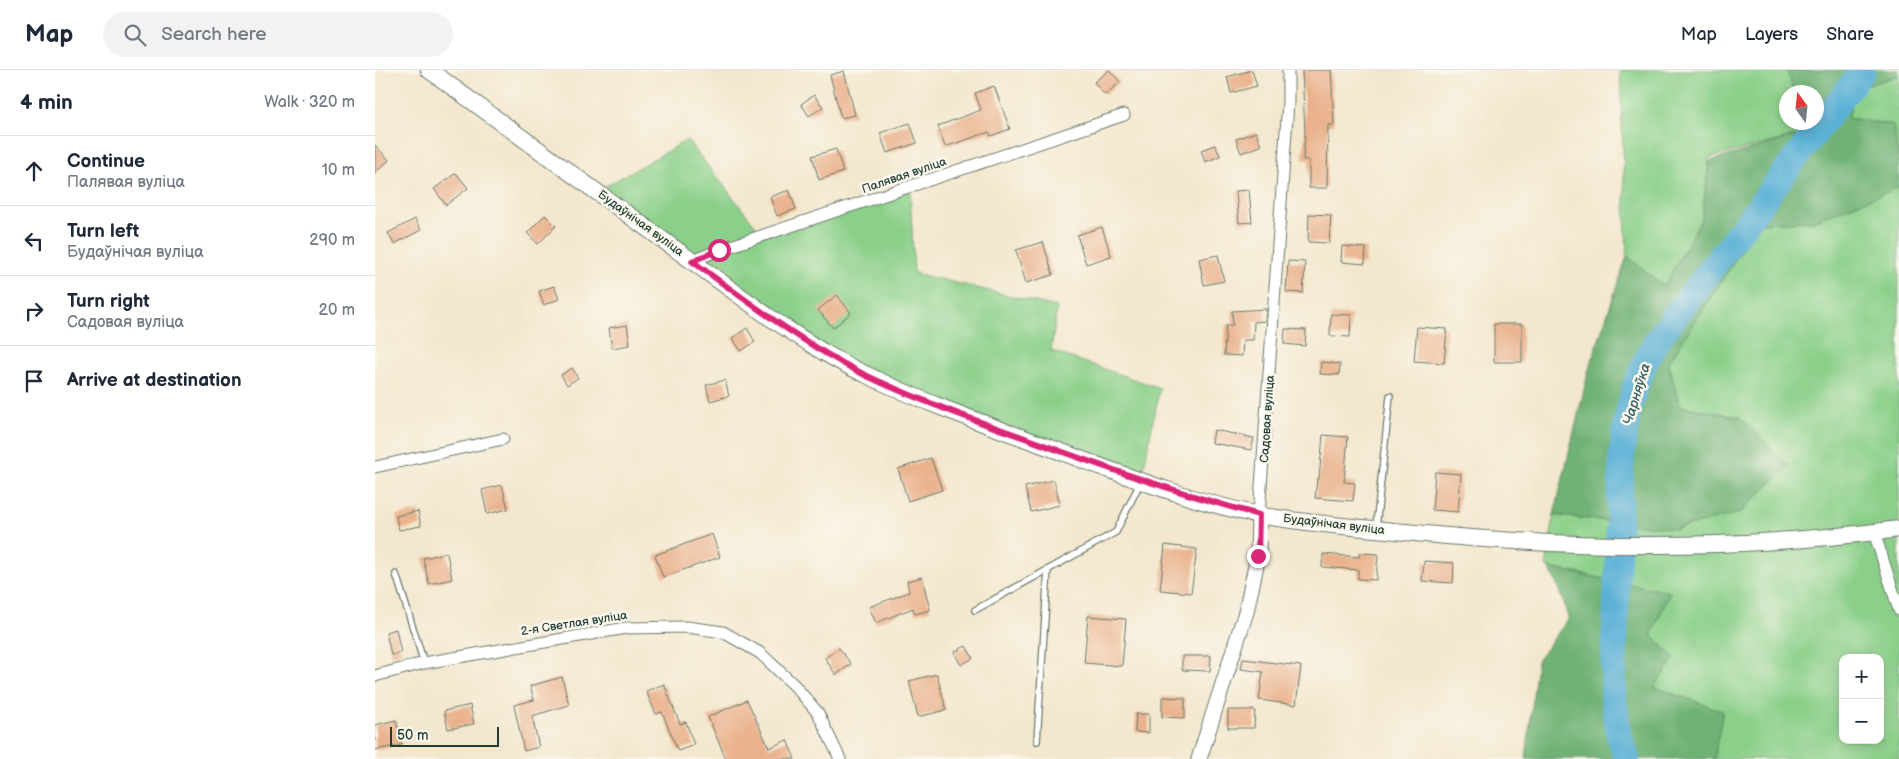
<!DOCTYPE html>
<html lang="en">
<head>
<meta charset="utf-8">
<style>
  :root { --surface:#fff; --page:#f2f2f3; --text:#1f2937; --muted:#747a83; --line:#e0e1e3 }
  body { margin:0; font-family:"Balsamiq Sans",sans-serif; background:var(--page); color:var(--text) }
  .controls { position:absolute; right:15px; bottom:15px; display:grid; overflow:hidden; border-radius:10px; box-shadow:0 2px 12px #0003 }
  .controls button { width:45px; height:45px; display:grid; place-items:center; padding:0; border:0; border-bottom:1px solid var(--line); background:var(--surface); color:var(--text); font:25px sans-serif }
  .compass { position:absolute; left:1404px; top:15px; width:45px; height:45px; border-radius:50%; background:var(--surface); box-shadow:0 2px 12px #0003; rotate:345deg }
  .scale { position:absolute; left:15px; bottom:12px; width:109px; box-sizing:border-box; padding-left:5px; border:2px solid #1f3d34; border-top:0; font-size:14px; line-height:18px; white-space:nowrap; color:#1f3d34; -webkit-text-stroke:4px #fbf7ec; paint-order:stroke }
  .stop { position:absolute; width:15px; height:15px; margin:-11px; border:4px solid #db2777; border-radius:50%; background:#fff }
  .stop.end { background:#db2777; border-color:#fff; box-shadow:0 1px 5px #0008 }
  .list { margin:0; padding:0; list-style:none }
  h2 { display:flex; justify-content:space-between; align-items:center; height:65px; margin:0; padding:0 20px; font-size:21px }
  h2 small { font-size:16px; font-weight:400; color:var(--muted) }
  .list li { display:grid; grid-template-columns:32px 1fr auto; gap:15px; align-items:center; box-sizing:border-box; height:70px; padding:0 20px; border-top:1px solid var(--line) }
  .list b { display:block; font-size:19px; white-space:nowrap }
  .list p { margin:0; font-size:16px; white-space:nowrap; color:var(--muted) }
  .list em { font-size:16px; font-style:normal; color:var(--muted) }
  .icon { flex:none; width:28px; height:28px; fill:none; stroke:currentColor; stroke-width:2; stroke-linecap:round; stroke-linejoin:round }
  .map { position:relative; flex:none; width:1524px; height:689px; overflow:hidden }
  header { display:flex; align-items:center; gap:30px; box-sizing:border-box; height:70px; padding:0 25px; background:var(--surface); border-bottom:1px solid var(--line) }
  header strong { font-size:24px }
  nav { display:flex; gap:28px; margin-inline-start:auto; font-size:18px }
  .search { width:350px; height:45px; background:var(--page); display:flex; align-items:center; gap:12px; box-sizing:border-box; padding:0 18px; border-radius:28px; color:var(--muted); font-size:19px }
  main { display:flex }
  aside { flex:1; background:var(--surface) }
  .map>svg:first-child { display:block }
</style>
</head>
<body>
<header>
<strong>Map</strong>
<div class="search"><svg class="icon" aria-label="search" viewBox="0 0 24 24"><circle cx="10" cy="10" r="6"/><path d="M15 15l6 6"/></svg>Search here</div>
<nav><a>Map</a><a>Layers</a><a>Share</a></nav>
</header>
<main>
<aside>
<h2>4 min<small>Walk · 320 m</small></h2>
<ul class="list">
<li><svg class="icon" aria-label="ahead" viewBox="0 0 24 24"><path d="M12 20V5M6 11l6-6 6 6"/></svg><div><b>Continue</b><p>Палявая вуліца</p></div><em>10 m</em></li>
<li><svg class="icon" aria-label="left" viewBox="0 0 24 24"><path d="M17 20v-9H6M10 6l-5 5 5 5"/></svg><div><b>Turn left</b><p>Будаўнічая вуліца</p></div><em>290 m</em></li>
<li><svg class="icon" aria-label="right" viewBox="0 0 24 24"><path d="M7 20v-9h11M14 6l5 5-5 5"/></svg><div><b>Turn right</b><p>Садовая вуліца</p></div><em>20 m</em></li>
<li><svg class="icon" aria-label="arrive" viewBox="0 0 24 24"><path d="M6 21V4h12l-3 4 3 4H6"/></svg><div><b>Arrive at destination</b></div></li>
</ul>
</aside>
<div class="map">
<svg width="1524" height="689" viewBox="0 0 1524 689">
  <rect width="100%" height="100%" fill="#fbf7ec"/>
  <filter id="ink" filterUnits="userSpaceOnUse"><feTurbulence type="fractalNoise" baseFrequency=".02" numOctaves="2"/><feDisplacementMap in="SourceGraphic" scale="10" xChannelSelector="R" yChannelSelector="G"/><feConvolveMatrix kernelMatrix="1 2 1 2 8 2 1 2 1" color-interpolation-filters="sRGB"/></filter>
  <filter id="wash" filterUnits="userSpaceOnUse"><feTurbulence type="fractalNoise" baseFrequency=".0096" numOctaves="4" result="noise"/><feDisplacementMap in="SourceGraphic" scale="20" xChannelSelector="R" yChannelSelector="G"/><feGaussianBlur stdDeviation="1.12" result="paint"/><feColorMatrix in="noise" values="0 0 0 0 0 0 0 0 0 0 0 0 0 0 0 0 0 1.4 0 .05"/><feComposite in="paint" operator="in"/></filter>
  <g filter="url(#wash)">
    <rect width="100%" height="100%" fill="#f3e7cd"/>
    <path fill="#8bd08a" stroke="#55865f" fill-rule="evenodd" d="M1245 0H1412L1419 22H1412V52L1429 53 1432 63 1334 88 1327 148 1289 217 1252 186Z
      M1524 5V92L1517 55 1473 48 1481 19Z
      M312 70 388 165 535 117 539 203 682 237 676 281 785 318 766 411 487 303 222 121Z
      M1524 117V689H1339L1342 667 1296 624 1279 617 1276 565 1295 522 1171 497 1179 445 1301 459 1414 397 1365 347 1305 336 1293 293 1384 153 1438 151ZM1468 588H1505V670H1468Z"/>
    <path fill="#70b276" stroke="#487855" d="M1412 0H1524V5L1481 19 1473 48 1518 55 1524 92V117L1438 151 1384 153 1293 293 1305 336 1365 347 1414 396 1365 443 1301 459 1179 445 1214 299 1252 186 1289 216 1327 148 1335 91 1432 63 1429 53 1442 52V22H1419Z
      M1174 498 1295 522 1276 565 1300 588 1279 617 1348 641 1339 689H1151L1162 591 1194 548 1185 521Z"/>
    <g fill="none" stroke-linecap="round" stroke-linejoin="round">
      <path stroke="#5ab0d6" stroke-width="26" d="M1252 689 1244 665 1238 625 1246 399C1249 350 1257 314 1281 271L1488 0"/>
    </g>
    <g id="blocks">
      <path fill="#eab38e" d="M734 0 745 12 730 25 719 12Z
        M877 0 882 16 856 23 852 7Z
        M927 0H956L959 55H953L952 118H934V90H928L930 63Z
        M469 1 480 45 466 48 455 5Z
        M619 16 635 59 616 66 614 62 570 77 563 56 606 40 600 23Z
        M439 25 448 37 434 46 426 34Z
        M535 53 542 73 512 83 505 63Z
        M881 62 886 76 866 83 861 69Z
        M0 75 14 90 0 103Z
        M840 75 845 86 830 92 826 80Z
        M461 79 468 102 444 110 437 86Z
        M81 103 93 118 71 135 59 119Z
        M414 120 421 139 402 146 395 127Z
        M874 120 877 152 864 153 861 121Z
        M934 144 956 145 954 173 933 172Z
        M170 145 181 156 163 174 152 163Z
        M40 149 46 160 19 174 13 163Z
        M727 157 736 186 711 194 702 165Z
        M668 172 678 205 651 213 641 180Z
        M967 176 991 178 990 194 966 192Z
        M843 185 849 211 829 215 824 189Z
        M913 191 930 192 928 223 911 222Z
        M179 216 184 229 169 235 164 221Z
        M462 225 476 243 458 258 443 240Z
        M891 239 890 251 879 252 878 270H868L867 286 849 285 851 255H858L857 241Z
        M956 244 976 245 975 267 955 266Z
        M1119 254H1147V292H1119Z
        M252 255 255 275 237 278 234 258Z
        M1042 257 1072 259 1069 293 1039 291Z
        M372 258 380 272 366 281 357 268Z
        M910 259 931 260 930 276 909 274Z
        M946 292 965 294 964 305 945 304Z
        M197 298 203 308 192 315 186 305Z
        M350 310 354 326 335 331 331 315Z
        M839 360 879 368 876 380 837 373Z
        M948 365 973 367 969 412 980 413 978 431 940 428 942 409H944Z
        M556 388 567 420 533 431 523 399Z
        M1060 402 1086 404 1083 442 1057 440Z
        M679 410 685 435 656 442 650 417Z
        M127 415 133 439 112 444 107 420Z
        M43 441 46 456 24 460 21 446Z
        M337 464 345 487 288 507 280 485Z
        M790 475 822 479 816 523 785 520Z
        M72 483 77 509 54 514 48 488Z
        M985 483 1003 484 1001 510 983 509V500L947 497 948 484 984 487Z
        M1049 491 1079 493 1078 513 1047 511Z
        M547 507 555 540 540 544 538 538 501 553 494 537 534 522 532 511Z
        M713 546 751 549 747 596 709 593Z
        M21 559 26 583 16 585 11 562Z
        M591 576 598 588 586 595 579 582Z
        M464 578 476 594 461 605 450 588Z
        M807 586H836L835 601 807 600Z
        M868 589 926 596 921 635 884 630 888 602 866 599Z
        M562 604 571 640 543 647 534 611Z
        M187 607 194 635 157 646 164 677 149 681 139 635 159 630 155 616Z
        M289 614 305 654 311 652 319 675 303 681 287 642 281 644 271 621Z
        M787 627 810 628V648L787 647Z
        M372 630 394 678 412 670 420 689H351L333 647Z
        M95 635 99 654 73 659 69 641Z
        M853 640H880L879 658H853Z
        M761 644H774V663L760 662Z
        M21 650 27 675 0 680V655Z"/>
    </g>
  </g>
  <g filter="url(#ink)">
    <use href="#blocks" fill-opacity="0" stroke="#69786a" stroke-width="1"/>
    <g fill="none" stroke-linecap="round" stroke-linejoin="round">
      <defs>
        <path id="service" d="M1001 457 1015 326
          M21 504 49 593
          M600 540 741 462 765 413
          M662 671 673 500"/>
        <path id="minor" d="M317 191 344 180 749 45
          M0 397 128 369
          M884 445 913 33V0
          M1499 462 1524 540
          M0 606 49 593 251 558 312 557 348 562 385 583 420 616 443 643 465 689"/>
        <path id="tertiary" d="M824 689 871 542 883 486 884 445"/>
        <path id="secondary" d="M54 0 394 247C425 267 456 289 490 304 543 330 599 350 654 370 729 397 805 429 884 445 932 454 982 457 1030 462 1195 479 1360 481 1524 459"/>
      </defs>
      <use href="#service" stroke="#69786a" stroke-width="8"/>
      <use href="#minor" stroke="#69786a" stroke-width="13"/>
      <use href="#tertiary" stroke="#69786a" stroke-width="17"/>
      <use href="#secondary" stroke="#69786a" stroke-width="18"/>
      <use href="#service" stroke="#fff" stroke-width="5.5"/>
      <use href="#minor" stroke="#fff" stroke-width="11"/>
      <use href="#tertiary" stroke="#fff" stroke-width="15"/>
      <use href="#secondary" stroke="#fff" stroke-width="16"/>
    </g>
  </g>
  <g fill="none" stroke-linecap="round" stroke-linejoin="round" filter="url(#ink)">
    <path stroke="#db2777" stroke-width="6" d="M344 180 317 191C372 231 427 273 488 304 540 329 595 349 650 368 727 397 804 423 884 445L883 486"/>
  </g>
  <g text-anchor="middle" stroke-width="5" stroke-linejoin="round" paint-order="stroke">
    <g font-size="12" fill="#1f3d34" stroke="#fbf7ec">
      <text transform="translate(529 105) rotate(-19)" y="4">Палявая вуліца</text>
      <text transform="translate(266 153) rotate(36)" y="4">Будаўнічая вуліца</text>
      <text transform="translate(892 349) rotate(-86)" y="4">Садовая вуліца</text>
      <text transform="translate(959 454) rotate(7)" y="4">Будаўнічая вуліца</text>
      <text transform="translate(199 553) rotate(-9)" y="4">2-я Светлая вуліца</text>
    </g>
    <g font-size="14" font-style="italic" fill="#316065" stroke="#fbf7ec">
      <text transform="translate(1261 324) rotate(-73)" y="5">Чарняўка</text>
    </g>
  </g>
</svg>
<div class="controls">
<button>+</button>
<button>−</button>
</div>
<svg class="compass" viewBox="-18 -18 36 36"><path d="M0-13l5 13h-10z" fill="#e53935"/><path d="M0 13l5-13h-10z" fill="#747a83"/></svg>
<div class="scale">50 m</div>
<div class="stop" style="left:344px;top:180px"></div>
<div class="stop end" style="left:883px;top:486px"></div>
</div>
</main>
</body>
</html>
